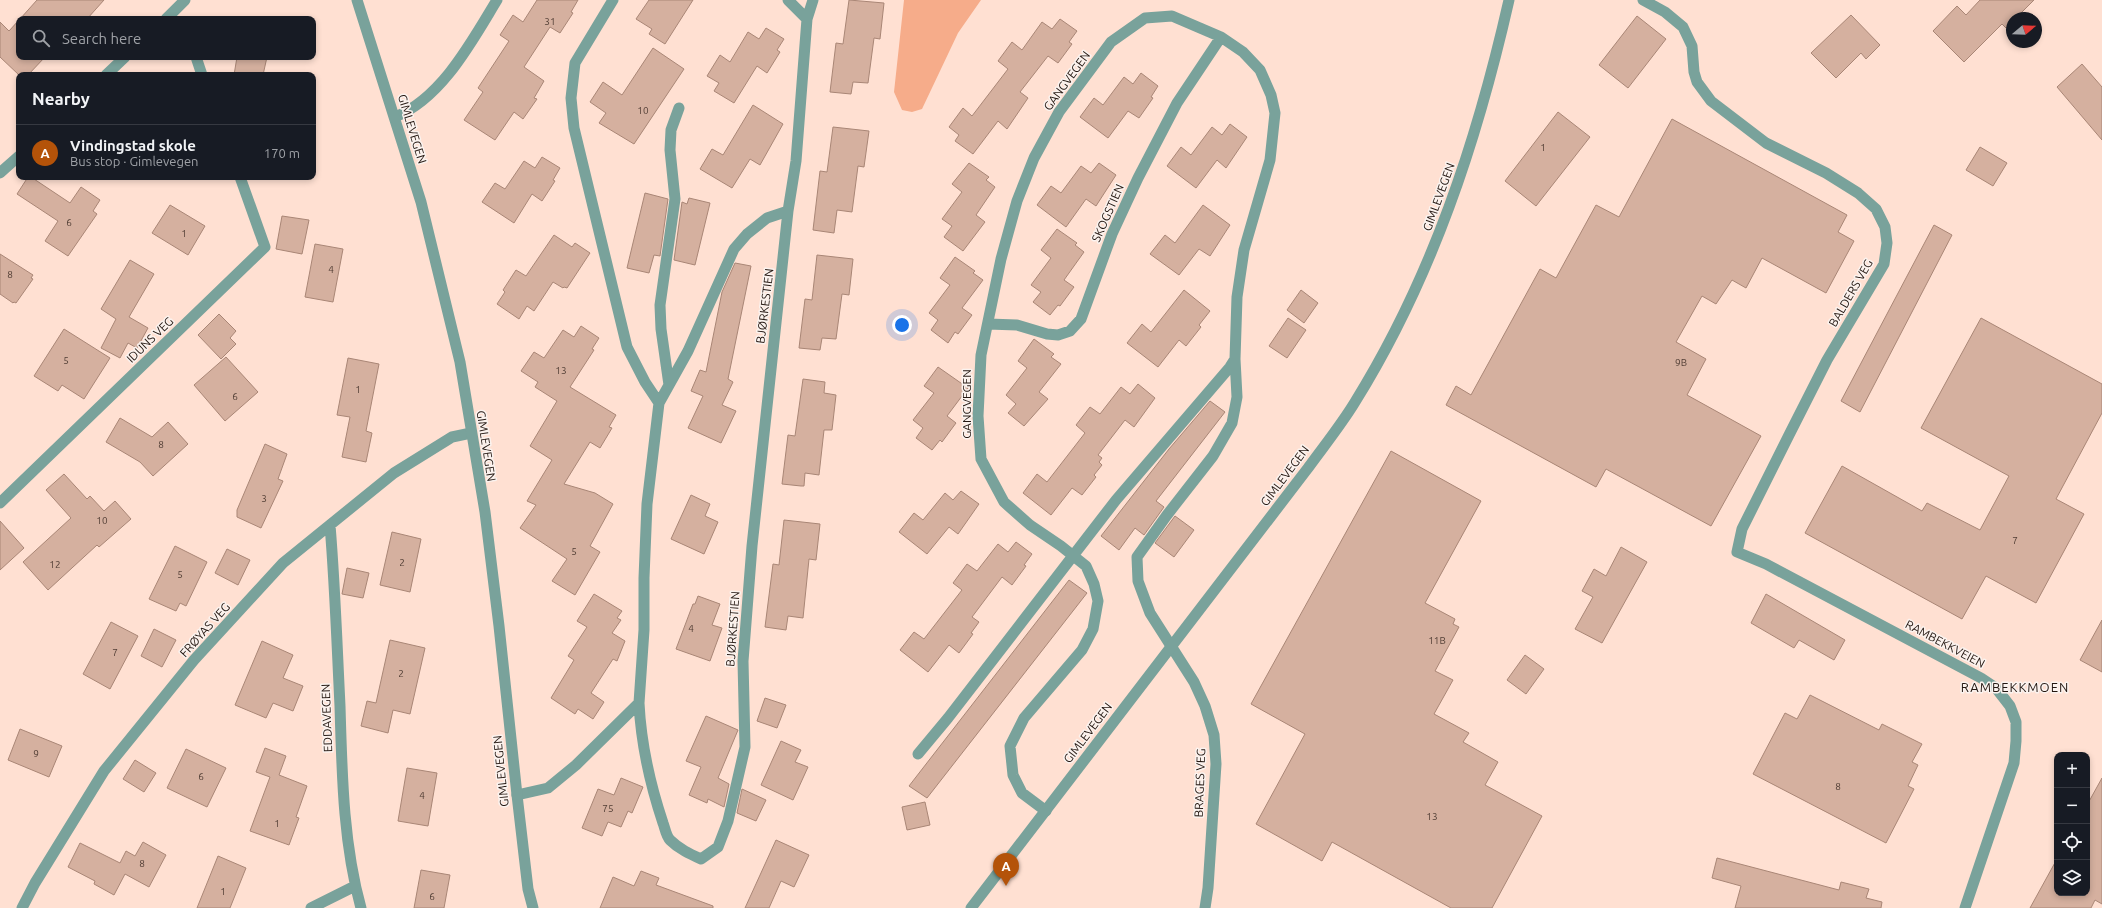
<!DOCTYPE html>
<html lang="en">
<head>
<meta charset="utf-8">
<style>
  :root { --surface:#171b24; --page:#242831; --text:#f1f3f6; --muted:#9ea1a6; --line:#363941; --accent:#b45309 }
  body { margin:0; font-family:Ubuntu,sans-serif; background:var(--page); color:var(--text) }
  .controls { position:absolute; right:12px; bottom:12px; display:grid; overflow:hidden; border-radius:8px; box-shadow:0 2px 6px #0003 }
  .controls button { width:36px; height:36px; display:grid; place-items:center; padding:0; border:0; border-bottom:1px solid var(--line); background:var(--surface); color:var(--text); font:20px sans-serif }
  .compass { position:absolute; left:2006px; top:12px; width:36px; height:36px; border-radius:50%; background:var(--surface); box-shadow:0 2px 6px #0003; rotate:71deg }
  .you { position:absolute; left:902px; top:325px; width:14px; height:14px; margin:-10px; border:3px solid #fff; border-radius:50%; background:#1a73e8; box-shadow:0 0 0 6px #1a73e833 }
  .badge { display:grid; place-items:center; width:26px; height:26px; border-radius:50%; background:var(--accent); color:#fff; font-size:13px; font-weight:700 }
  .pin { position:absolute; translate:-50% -33px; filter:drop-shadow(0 1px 2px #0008) }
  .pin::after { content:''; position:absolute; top:21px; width:14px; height:12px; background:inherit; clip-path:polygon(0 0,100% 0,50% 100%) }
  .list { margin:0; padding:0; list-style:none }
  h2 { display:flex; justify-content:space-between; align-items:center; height:52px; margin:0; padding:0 16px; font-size:17px }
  h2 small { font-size:13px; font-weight:400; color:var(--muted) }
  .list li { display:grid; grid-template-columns:26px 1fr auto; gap:12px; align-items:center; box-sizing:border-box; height:56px; padding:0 16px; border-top:1px solid var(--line) }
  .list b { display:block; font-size:15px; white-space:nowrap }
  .list p { margin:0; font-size:13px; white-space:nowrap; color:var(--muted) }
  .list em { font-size:13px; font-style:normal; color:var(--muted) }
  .icon { flex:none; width:22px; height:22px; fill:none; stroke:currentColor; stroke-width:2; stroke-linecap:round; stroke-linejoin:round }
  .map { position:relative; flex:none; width:2102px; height:908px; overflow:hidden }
  .search { position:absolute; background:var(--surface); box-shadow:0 2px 6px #0003; left:16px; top:16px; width:300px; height:44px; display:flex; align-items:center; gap:10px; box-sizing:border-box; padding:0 14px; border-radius:8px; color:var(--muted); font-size:15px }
  .panel { position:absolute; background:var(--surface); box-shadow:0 2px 6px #0003; left:16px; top:72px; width:300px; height:108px; border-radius:8px }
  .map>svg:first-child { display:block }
</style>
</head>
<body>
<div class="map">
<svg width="2102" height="908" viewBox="0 0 2102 908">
  <rect width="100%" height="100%" fill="#ffe0d2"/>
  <path fill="#f6ac8a" d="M904 0H981L958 33 922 109 912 112 902 110 894 92Z"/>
  <path fill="#d5b09f" stroke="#a98676" d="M37 0H104L87 19H20Z
    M537 0H578L571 12 573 13 560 33 550 27 524 67 544 81 534 98 537 99 523 119 514 112 495 140 464 120 483 92 478 88 509 41 500 35 513 15 523 22Z
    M649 0H693L665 44 649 34 652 29 636 19Z
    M849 0 884 3 880 39 874 38 868 83 853 82 851 94 830 92 836 43 843 44Z
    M1980 0H2034L2016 18H2012V22L2006 28 2002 24 1964 62 1933 31 1957 6 1966 15Z
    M1851 15 1880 45 1866 59 1861 53 1836 78 1811 53Z
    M1637 16 1666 39 1628 88 1599 65Z
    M1060 19 1077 31 1069 42 1072 44 1058 63 1048 56 1020 92 1028 98 1007 129 998 121 973 154 955 141 959 135 949 127 963 108 972 116 1008 69 998 61 1012 42 1022 50 1042 22 1052 29Z
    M19 20V57H45L28 75H19L0 57V22L9 31Z
    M766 28 784 39 777 50 780 52 767 73 757 66 734 103 714 91 719 83 707 76 720 55 730 62 748 32 759 39Z
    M653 48 684 69 634 144 599 123 606 113 590 102 603 82 622 95Z
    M237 57H267L263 75H234Z
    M2082 64 2102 87V140L2057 87Z
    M1141 73 1158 86 1151 97 1153 98 1139 118 1128 111 1108 138 1080 117 1094 98 1103 105 1124 77 1133 84Z
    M753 105 783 124 760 165 750 159 732 188 700 169 712 149 723 155Z
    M1558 112 1590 137 1536 206 1505 181Z
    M1672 119 1847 215 1838 232 1854 241 1826 293 1762 258 1746 288 1732 280 1716 304 1702 296 1676 342 1706 359 1687 395 1761 436 1711 526 1606 469 1596 487 1446 405 1456 386 1471 395 1540 269 1556 278 1596 205 1619 217Z
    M1230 124 1247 137 1226 168 1217 160 1196 188 1167 166 1181 147 1191 155 1212 127 1222 135Z
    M833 127 869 131 864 167 858 166 852 212 837 210 834 233 813 230 820 171 827 172Z
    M1980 147 2007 163 1993 186 1966 170Z
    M542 157 560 168 553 180 555 181 542 201 532 194 514 223 482 202 495 183 505 189 524 161 535 168Z
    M969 163 989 177 986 180 995 187 976 215 985 222 963 251 944 237 952 226 942 219 962 192 952 184Z
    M1099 163 1116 175 1096 206 1086 199 1066 227 1037 205 1051 186 1061 193 1081 166 1091 173Z
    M28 177H31L70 203 81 187 100 200 93 211 97 214 68 256 45 241 58 221 17 194Z
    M645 193 668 199 660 256 654 255 649 273 627 268Z
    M689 198 710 203 695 265 674 260 682 202 687 204Z
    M170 205 205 226 188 255 152 233Z
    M1203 205 1230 225 1210 256 1199 249 1179 275 1150 254 1165 235 1175 243Z
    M282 216 309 220 302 254 276 249Z
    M1934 225 1952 235 1860 412 1841 401Z
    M1057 229 1077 243 1075 245 1084 252 1064 280 1074 287 1060 306 1058 305 1050 315 1033 302 1041 292 1031 285 1051 258 1041 250Z
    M554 235 572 247 575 243 590 253 567 288 564 287 563 288 553 282 534 311 527 306 519 319 497 304 505 292 503 290 516 270 526 276Z
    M315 244 343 249 333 302 305 297Z
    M0 254 33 275 31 278 33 279 16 303 14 302 13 303 0 294Z
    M817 255 853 259 849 295 842 294 836 339 822 338 820 350 799 348 805 299 812 300Z
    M955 257 975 271 973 273 983 280 962 308 972 315 958 334 955 332 948 343 931 330 938 320 929 313 950 285 940 278Z
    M130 260 154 274 129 317 148 328 137 348 128 343 120 358 101 348 116 319 101 309Z
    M735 263 751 266 728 379 733 382 722 405 736 411 721 443 688 428 703 396 691 391 700 370 706 372 722 292Z
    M1184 290 1210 311 1199 325 1201 327 1186 346 1179 340 1158 367 1127 343 1142 324 1151 332Z
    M1301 290 1318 303 1304 323 1287 310Z
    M219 314 236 331 230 338 236 344 221 359 198 335Z
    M1288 318 1306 330 1287 358 1269 346Z
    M1981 318 2102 384V413L2056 499 2084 514 2036 603 1986 576 1962 619 1805 533 1842 466 1922 511 1927 503 1980 530 2009 476 1921 428Z
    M581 326 599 338 592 349 594 350 570 387 616 415 609 427 612 428 600 448 590 442 564 484 595 493 613 504 590 546 600 552 575 595 552 581 567 559 520 528 536 505 527 501 552 460 530 446 557 401 535 387 538 382 521 371 534 352 544 358 563 330 574 337Z
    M64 329 110 358 84 399 62 385 58 391 34 376Z
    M1034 339 1054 354 1051 357 1061 364 1039 392 1048 399 1024 426 1008 413 1016 404 1006 395 1027 368 1018 361Z
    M226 357 258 392 225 421 194 385Z
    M348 358 379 364 366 431 372 433 366 462 342 457 350 417 337 415Z
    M938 367 968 388 947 416 956 423 942 442 940 440 932 450 916 438 923 428 913 420 934 393 924 386Z
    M803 379 825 382 824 393 836 395 832 430H824L819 475 805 473 804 486H801L782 484 788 435 795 436Z
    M1138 384 1155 398 1134 427 1125 420 1098 455 1102 458 1099 462 1102 465 1094 475 1096 477 1082 495 1072 488 1051 515 1023 493 1037 474 1047 482 1085 433 1076 425 1090 407 1100 414 1121 387 1130 394Z
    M1210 401 1225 412 1156 501 1164 507 1144 535 1135 528 1119 550 1101 536 1169 449Z
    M120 418 152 437 168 422 188 444 153 476 140 462 106 442Z
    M265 444 287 454 278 479 283 481 261 528 237 517V510Z
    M1391 451 1481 501 1425 603 1455 619 1453 624 1459 627 1435 671 1453 680 1434 714 1469 733 1463 742 1498 762 1485 785 1542 816 1492 908H1451L1332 842 1322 861 1256 824 1305 734 1251 704Z
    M64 474 87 499 90 496 104 511 115 501 131 519 99 547 97 545 48 590 23 562 71 518 46 490Z
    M961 491 979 504 958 534 949 527 927 554 899 532 914 513 923 520 945 493 953 500Z
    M691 495 710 504 705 516 718 522 704 554 671 539Z
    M1175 516 1194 530 1174 557 1155 543Z
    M784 520 820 524 816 560 809 559 803 618 788 616 786 630 765 627 773 564 779 565Z
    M0 521 24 548 0 570Z
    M392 532 421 539 410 592 380 585Z
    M1016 542 1032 554 1024 565 1026 566 1012 585 1002 577 972 617 979 622 971 633 973 634 959 653 949 645 928 672 900 650 914 632 924 639 962 590 953 583 967 564 977 571 998 544 1008 552Z
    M175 546 207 562 186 606 180 603 176 611 149 599Z
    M1621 547 1647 562 1602 643 1575 629 1593 597 1582 591 1594 569 1606 576Z
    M227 549 250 560 238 585 215 573Z
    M347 568 369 573 363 598 342 594Z
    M1069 580 1087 593 927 798 909 786Z
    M594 594 622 611 617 618 621 620 612 633 625 641 617 661 613 659 591 693 604 702 593 719 578 709 575 714 551 698 574 660 568 656 587 627 577 621Z
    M1766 594 1845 640 1834 660 1799 640 1794 648 1751 623Z
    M698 596 720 604 712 625 722 628 710 661 676 649 693 604H695Z
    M2102 620V672L2080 660Z
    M111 622 138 636 110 689 83 674Z
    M154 629 176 640 162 667 141 656Z
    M390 640 425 648 410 714 393 710 388 733 361 726 367 701 376 703Z
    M262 641 293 655 283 678 303 686 293 711 273 703 266 718 235 705Z
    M1525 655 1544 669 1526 694 1507 680Z
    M1810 695 1879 730 1882 724 1922 744 1912 762 1918 765 1908 786 1914 789 1886 843 1753 774 1785 713 1797 719Z
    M765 698 786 705 777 728 757 721Z
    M706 716 738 730 718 778 729 784 724 807 708 799 707 803 689 795 701 767 686 761Z
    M20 729 62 746 49 777 8 760Z
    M781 741 801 750 795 762 808 767 793 800 761 785Z
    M265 748 286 756 279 775 307 786 296 817 299 818 289 845 250 831 270 777 256 772Z
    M186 749 226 768 207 807 167 788Z
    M135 760 156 773 144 792 123 779Z
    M407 768 437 773 428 826 398 821Z
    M621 778 643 787 632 813 628 811 621 827 608 822 602 836 582 828 598 789 614 795Z
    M2102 778V904L2095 900 2091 908H2030L2057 859V893H2087V805Z
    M742 789 766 800 756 821 737 813Z
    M925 802 930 825 907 830 902 807Z
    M776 840 809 855 794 887 781 881 769 908H745Z
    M143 842 166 855 149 887 125 874 114 895 94 884 95 881 68 867 80 843 120 863 126 851 135 856Z
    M218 856 246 868 230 908H197Z
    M1717 858 1839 890 1841 882 1869 889 1866 898 1882 902 1881 908H1735L1741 886 1712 878Z
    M421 870 450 875 444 908H414Z
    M641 871 659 878 656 885 713 906V908H600L613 877 634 886Z"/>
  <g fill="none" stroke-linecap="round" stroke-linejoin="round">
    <path stroke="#79a29b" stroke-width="11" d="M1643 0 1665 12 1683 27 1692 46 1694 72 1697 82 1711 101 1766 143 1826 173 1858 193 1876 209 1885 227 1887 243 1884 264 1827 360 1789 435 1742 529 1737 552 1766 564 1981 678 1996 688 2010 706 2016 722V741L2014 763 1965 908
      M166 19 185 0
      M807 19 813 0
      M196 57 202 75
      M106 75 125 57
      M395 117C442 98 472 41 497 0
      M0 173 19 156
      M988 324 1017 325 1047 334 1058 335 1070 331 1081 319 1112 234 1138 178 1177 103 1221 37
      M669 385 661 329 660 305 675 199 670 150 671 130 679 108
      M659 403 688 351 734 249 747 234 767 218 788 211
      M0 503 265 247 240 177
      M330 525C335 585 337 646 340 706 342 774 343 843 361 908
      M639 703C641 743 650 784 663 823 665 828 666 836 670 840 679 849 690 854 701 859L718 847 728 821 745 747 743 661 752 546 788 211 796 161 807 19 788 0
      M918 754 948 718 1116 500 1230 367 1235 359
      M517 795 548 788 576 765 639 703 644 630V578L647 504 659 403 645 382 627 347 574 128 571 98 575 63 613 0
      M1046 811 1022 793 1013 775 1010 746 1024 718 1082 650 1093 629 1098 601 1094 584 1086 566 1061 546 1030 525 1004 502 981 459 978 416 981 355 1001 259 1017 201 1034 158 1059 112 1111 42 1145 18 1172 16 1221 37 1243 52 1260 70 1271 95 1275 113 1270 160 1244 250 1237 297 1235 359 1237 397 1232 423 1213 456 1167 515 1137 557 1138 581 1150 613 1194 682 1205 706 1214 735 1216 764 1208 888 1205 908
      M22 908 35 883 104 771 194 660 283 563 394 473 452 437 471 433
      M311 908 355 886"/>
    <path stroke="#79a29b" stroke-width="11" d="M357 0 421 202 460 362 485 512 499 626 517 795 528 889 533 908
      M971 908 1308 468C1324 446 1341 425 1355 402 1432 278 1477 141 1509 0"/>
  </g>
  <g text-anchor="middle" stroke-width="3" stroke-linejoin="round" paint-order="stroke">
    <g font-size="10" fill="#503d34">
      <text x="550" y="25">31</text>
      <text x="643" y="114">10</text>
      <text x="1543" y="151">1</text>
      <text x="69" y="226">6</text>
      <text x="184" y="237">1</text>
      <text x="331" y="273">4</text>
      <text x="10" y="278">8</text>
      <text x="66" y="364">5</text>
      <text x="1681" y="366">9B</text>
      <text x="561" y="374">13</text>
      <text x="358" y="393">1</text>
      <text x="235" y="400">6</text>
      <text x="161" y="448">8</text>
      <text x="264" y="502">3</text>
      <text x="102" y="524">10</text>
      <text x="2015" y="544">7</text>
      <text x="574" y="555">5</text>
      <text x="402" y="566">2</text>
      <text x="55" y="568">12</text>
      <text x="180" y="578">5</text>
      <text x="691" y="632">4</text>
      <text x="1437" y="644">11B</text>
      <text x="115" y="656">7</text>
      <text x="401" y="677">2</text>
      <text x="36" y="757">9</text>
      <text x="201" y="780">6</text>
      <text x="1838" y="790">8</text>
      <text x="422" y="799">4</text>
      <text x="608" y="812">75</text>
      <text x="1432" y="820">13</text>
      <text x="277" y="827">1</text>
      <text x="142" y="867">8</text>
      <text x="223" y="895">1</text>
      <text x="432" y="900">6</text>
    </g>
    <g font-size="12" fill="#241711" stroke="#fbf3ef">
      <text transform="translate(1067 81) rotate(-54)" y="4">GANGVEGEN</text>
      <text transform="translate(412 129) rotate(73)" y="4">GIMLEVEGEN</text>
      <text transform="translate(1439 197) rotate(-70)" y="4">GIMLEVEGEN</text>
      <text transform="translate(1108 213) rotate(-66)" y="4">SKOGSTIEN</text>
      <text transform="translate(1851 293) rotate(-60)" y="4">BALDERS VEG</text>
      <text transform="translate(765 306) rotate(-83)" y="4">BJØRKESTIEN</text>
      <text transform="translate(150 340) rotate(-44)" y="4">IDUNS VEG</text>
      <text transform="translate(967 404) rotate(-90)" y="4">GANGVEGEN</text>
      <text transform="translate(486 446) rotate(81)" y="4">GIMLEVEGEN</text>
      <text transform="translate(1285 476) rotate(-53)" y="4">GIMLEVEGEN</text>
      <text transform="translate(733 629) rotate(-86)" y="4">BJØRKESTIEN</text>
      <text transform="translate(205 630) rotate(-48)" y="4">FRØYAS VEG</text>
      <text transform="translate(1945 644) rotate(28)" y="4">RAMBEKKVEIEN</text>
      <text transform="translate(327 718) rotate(-92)" y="4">EDDAVEGEN</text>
      <text transform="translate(1088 733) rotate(-53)" y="4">GIMLEVEGEN</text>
      <text transform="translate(501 771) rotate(-96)" y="4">GIMLEVEGEN</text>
      <text transform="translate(1200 783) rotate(-88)" y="4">BRAGES VEG</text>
    </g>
    <g font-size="13" letter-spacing="1" fill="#241711" stroke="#fbf3ef">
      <text x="2015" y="692">RAMBEKKMOEN</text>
    </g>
  </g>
</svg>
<div class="controls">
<button>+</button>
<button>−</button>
<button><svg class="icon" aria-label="locate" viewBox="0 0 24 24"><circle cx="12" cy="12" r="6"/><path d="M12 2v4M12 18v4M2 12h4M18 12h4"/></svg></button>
<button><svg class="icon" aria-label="layers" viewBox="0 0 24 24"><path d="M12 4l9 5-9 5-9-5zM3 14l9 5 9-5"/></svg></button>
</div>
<svg class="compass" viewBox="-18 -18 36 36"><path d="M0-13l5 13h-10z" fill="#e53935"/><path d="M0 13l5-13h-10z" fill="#9ea1a6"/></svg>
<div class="you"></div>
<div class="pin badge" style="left:1006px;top:886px">A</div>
<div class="search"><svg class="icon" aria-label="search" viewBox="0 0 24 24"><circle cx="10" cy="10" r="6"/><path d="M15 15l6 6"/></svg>Search here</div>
<section class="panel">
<h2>Nearby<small></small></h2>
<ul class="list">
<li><span class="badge">A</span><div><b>Vindingstad skole</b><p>Bus stop · Gimlevegen</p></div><em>170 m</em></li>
</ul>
</section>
</div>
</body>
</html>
